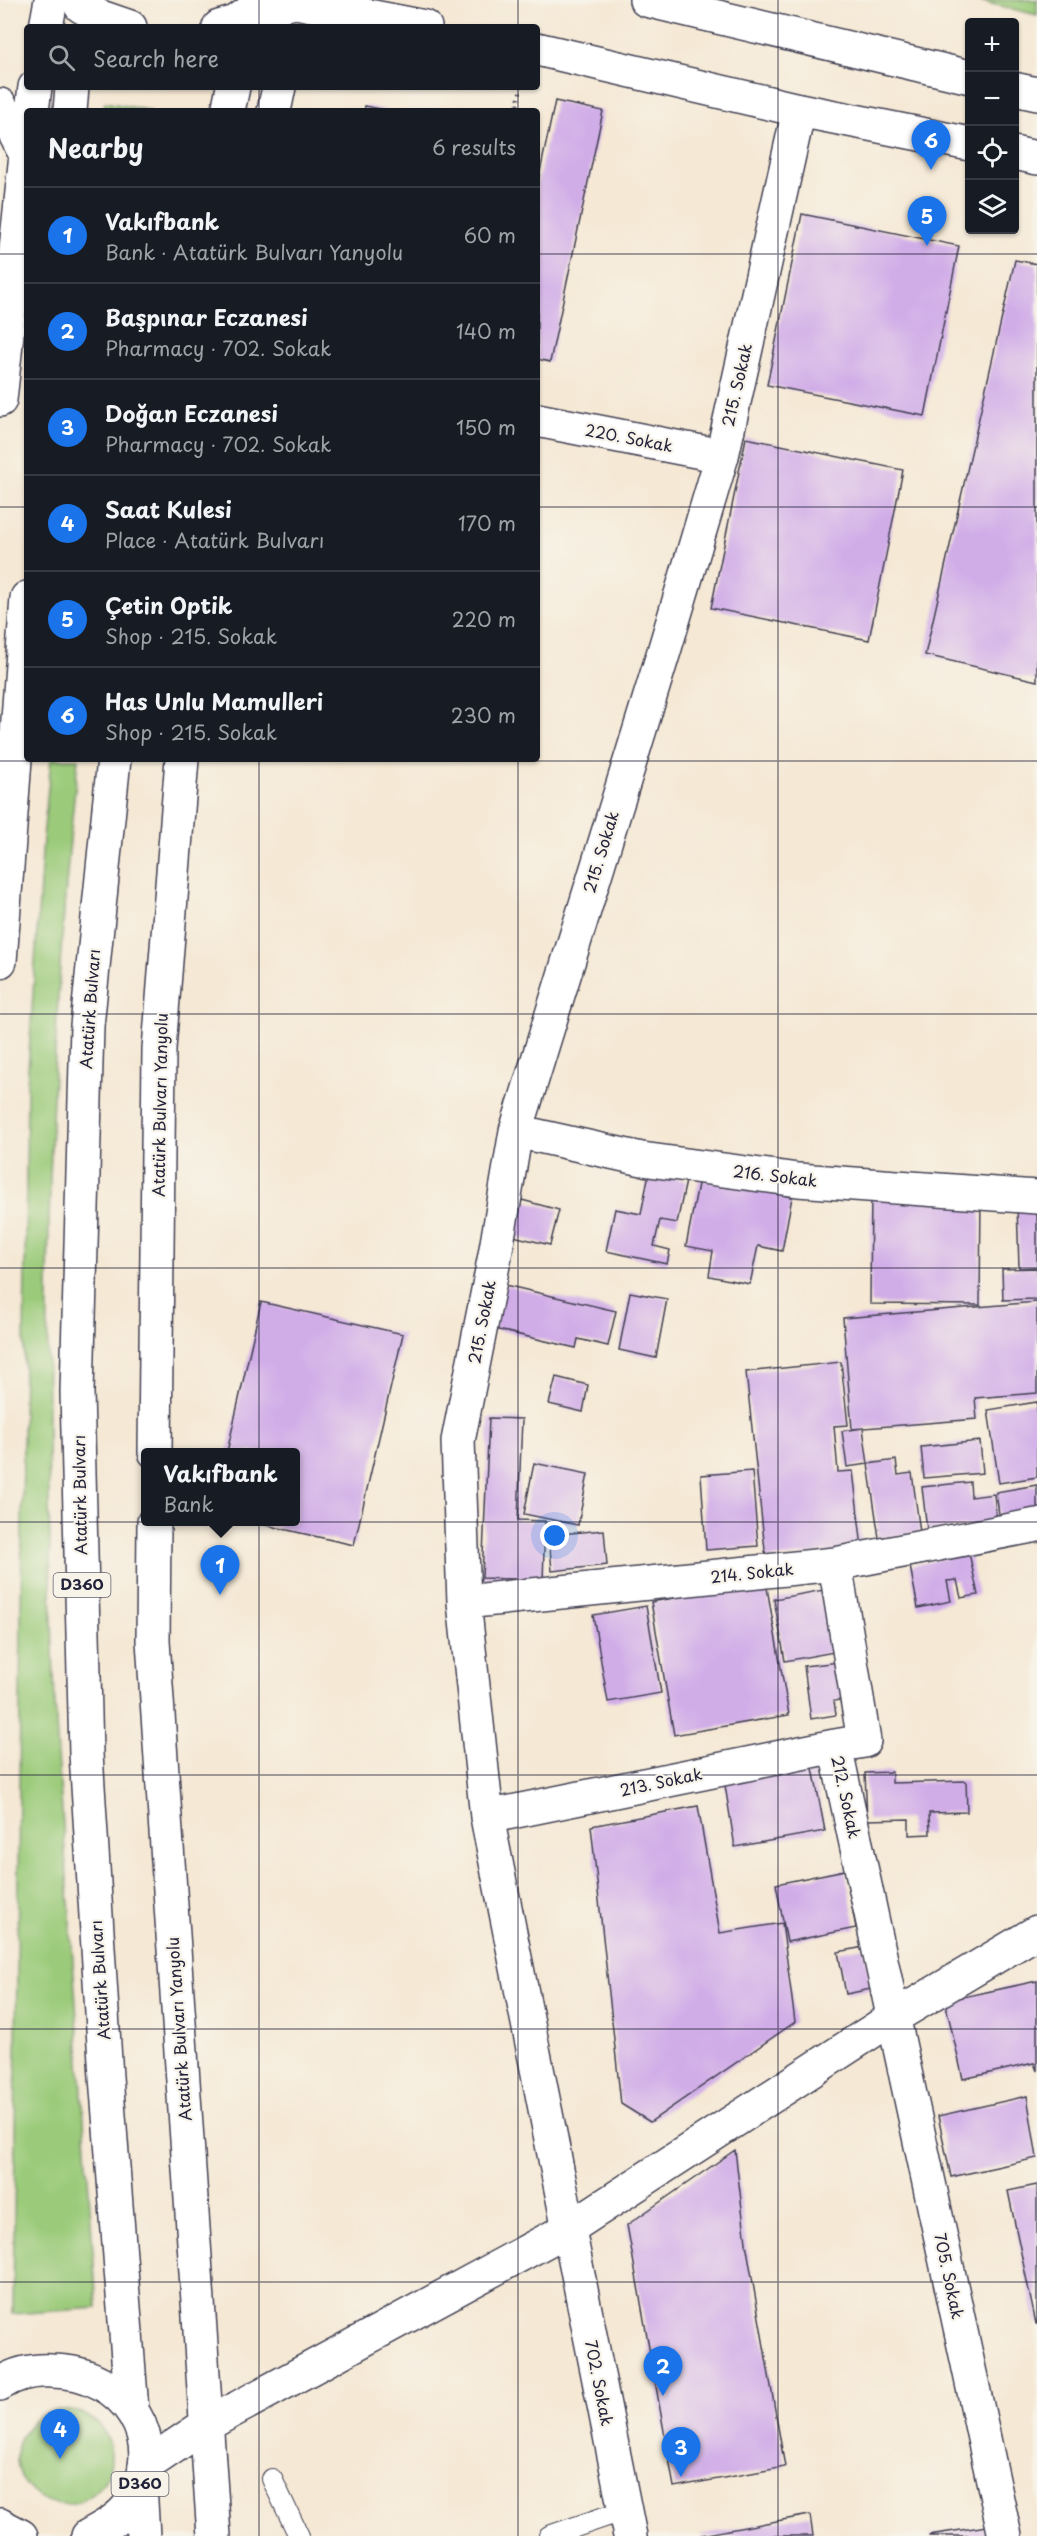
<!DOCTYPE html>
<html lang="en">
<head>
<meta charset="utf-8">
<style>
  :root { --surface:#171b24; --page:#242831; --text:#f1f3f6; --muted:#9ea1a6; --line:#363941; --accent:#1a73e8 }
  body { margin:0; font-family:"Playpen Sans",sans-serif; background:var(--page); color:var(--text) }
  .controls { position:absolute; right:18px; top:18px; display:grid; overflow:hidden; border-radius:6px; box-shadow:0 2px 4px #0004 }
  .controls button { width:54px; height:54px; display:grid; place-items:center; padding:0; border:0; border-bottom:2px solid var(--line); background:var(--surface); color:var(--text); font:30px sans-serif }
  .you { position:absolute; left:555px; top:1536px; width:21px; height:21px; margin:-15px; border:4px solid #fff; border-radius:50%; background:#1a73e8; box-shadow:0 0 0 9px #1a73e833 }
  .badge { display:grid; place-items:center; width:39px; height:39px; border-radius:50%; background:var(--accent); color:#fff; font-size:20px; font-weight:700 }
  .pin { position:absolute; translate:-50% -50px; filter:drop-shadow(0 2px 3px #0008) }
  .pin::after { content:''; position:absolute; top:32px; width:21px; height:18px; background:inherit; clip-path:polygon(0 0,100% 0,50% 100%) }
  .popup { position:absolute; left:141px; top:1448px; width:159px; height:78px; box-sizing:border-box; display:grid; place-content:center; border-radius:6px; background:var(--surface); filter:drop-shadow(0 2px 4px #0005); font-size:20px; white-space:nowrap; color:var(--muted) }
  .popup b { font-size:22px; color:var(--text) }
  .popup::after { content:''; position:absolute; left:50%; top:100%; margin-left:-12px; border:12px solid transparent; border-top-color:var(--surface) }
  .list { margin:0; padding:0; list-style:none }
  h2 { display:flex; justify-content:space-between; align-items:center; height:78px; margin:0; padding:0 24px; font-size:26px }
  h2 small { font-size:20px; font-weight:400; color:var(--muted) }
  .list li { display:grid; grid-template-columns:39px 1fr auto; gap:18px; align-items:center; box-sizing:border-box; height:96px; padding:0 24px; border-top:2px solid var(--line) }
  .list b { display:block; font-size:22px; white-space:nowrap }
  .list p { margin:0; font-size:20px; white-space:nowrap; color:var(--muted) }
  .list em { font-size:20px; font-style:normal; color:var(--muted) }
  .icon { flex:none; width:33px; height:33px; fill:none; stroke:currentColor; stroke-width:2; stroke-linecap:round; stroke-linejoin:round }
  .map { position:relative; flex:none; width:1037px; height:2536px; overflow:hidden }
  .search { position:absolute; background:var(--surface); box-shadow:0 2px 4px #0004; left:24px; top:24px; width:516px; height:66px; display:flex; align-items:center; gap:15px; box-sizing:border-box; padding:0 21px; border-radius:6px; color:var(--muted); font-size:22px }
  .panel { position:absolute; background:var(--surface); box-shadow:0 2px 4px #0004; left:24px; top:108px; width:516px; height:654px; border-radius:6px }
  .map>svg:first-child { display:block }
</style>
</head>
<body>
<div class="map">
<svg width="1037" height="2536" viewBox="0 0 1037 2536">
  <rect width="100%" height="100%" fill="#f7f3e8"/>
  <filter id="ink" filterUnits="userSpaceOnUse"><feTurbulence type="fractalNoise" baseFrequency=".0167" numOctaves="2"/><feDisplacementMap in="SourceGraphic" scale="12" xChannelSelector="R" yChannelSelector="G"/><feConvolveMatrix kernelMatrix="1 2 1 2 8 2 1 2 1" color-interpolation-filters="sRGB"/></filter>
  <filter id="wash" filterUnits="userSpaceOnUse"><feTurbulence type="fractalNoise" baseFrequency=".008" numOctaves="4" result="noise"/><feDisplacementMap in="SourceGraphic" scale="24" xChannelSelector="R" yChannelSelector="G"/><feGaussianBlur stdDeviation="1.35" result="paint"/><feColorMatrix in="noise" values="0 0 0 0 0 0 0 0 0 0 0 0 0 0 0 0 0 1.4 0 .05"/><feComposite in="paint" operator="in"/></filter>
  <g filter="url(#wash)">
    <rect width="100%" height="100%" fill="#f5e8d4"/>
    <path fill="#9bcb7a" stroke="#5e765a" stroke-width="1.5" d="M976 0H1037V15Z
      M105 102 151 111H104Z
      M51 759H78C44 1072 42 1387 55 1701 58 1768 64 1836 69 1903 78 2038 88 2173 97 2308L13 2314 27 1086 43 838Z
      M17 2457a47 47 0 1 1 94 0a47 47 0 1 1-94 0Z"/>
    <g id="blocks">
      <path fill="#d1ade8" d="M555 101 603 111 550 362 537 359V186Z
        M365 106 386 110V111H364Z
        M802 214 959 246 925 416 767 385Z
        M1015 260 1037 264V681L925 655Z
        M746 438 903 470 869 640 711 608Z
        M649 1173 686 1181 677 1223 660 1220 654 1246 670 1250 667 1264 606 1251 615 1209 641 1214Z
        M699 1179 792 1197 782 1251 758 1246 750 1284 709 1276 713 1251 686 1246Z
        M871 1193 981 1194 980 1305 870 1304Z
        M522 1200 559 1210 550 1245 513 1236Z
        M1017 1205H1037V1267L1019 1268Z
        M1037 1268V1299L1003 1300 1002 1269Z
        M505 1285 616 1311 608 1346 578 1339 576 1348 494 1329Z
        M630 1292 667 1299 656 1358 619 1350Z
        M261 1302 403 1334 354 1545 252 1522H295V1452H227Z
        M1037 1302V1393L975 1398 977 1419 852 1429 843 1318Z
        M841 1362 848 1425 834 1426 838 1472 853 1471 862 1548 766 1559 746 1372Z
        M556 1377 588 1385 583 1412 549 1404Z
        M1037 1402V1477L999 1483 988 1410Z
        M489 1418 522 1419 518 1520 545 1521 543 1580 482 1578Z
        M863 1428 868 1464 847 1467 842 1431Z
        M980 1441 983 1473 924 1478 921 1447Z
        M896 1460 898 1475 912 1473 920 1532 879 1538 868 1464Z
        M534 1463 588 1474 578 1525 524 1514Z
        M752 1471 758 1546 706 1550 701 1475Z
        M970 1482 971 1497 994 1494 997 1523 927 1530 922 1487Z
        M1037 1485V1523L1001 1529 996 1492Z
        M604 1530 607 1565 552 1571 549 1535Z
        M969 1553 978 1595 961 1598 957 1580 947 1581 951 1601 918 1608 910 1566Z
        M766 1582 789 1715 674 1735 651 1602Z
        M829 1589 840 1651 785 1661 774 1599Z
        M646 1606 661 1693 608 1702 593 1615Z
        M840 1662 845 1699 834 1701 836 1715 811 1719 804 1666Z
        M812 1763 825 1831 735 1847 724 1779Z
        M892 1772V1783L966 1781 967 1812 929 1813 930 1834 909 1835V1819L867 1820 865 1773Z
        M698 1806 720 1933 782 1923 795 2022 650 2122 621 2104 591 1826Z
        M845 1870 856 1928 787 1942 776 1884Z
        M864 1947 871 1989 846 1994 838 1952Z
        M1037 1981V2071L1034 2063 963 2079 945 2001Z
        M1027 2096 1037 2158 951 2177 938 2116Z
        M735 2150 746 2243 785 2467 674 2487 627 2225Z
        M1037 2185V2324H1036L1008 2191Z
        M810 2515 813 2536H701V2535Z
        M987 2526 989 2536H929V2535Z"/>
    </g>
  </g>
  <g filter="url(#ink)">
    <use href="#blocks" fill-opacity="0" stroke="#424052" stroke-width="1.5"/>
    <g fill="none" stroke-linecap="round" stroke-linejoin="round">
      <defs>
        <path id="lane" d="M272 2479 299 2536
          M549 2536 625 2510"/>
        <path id="street" d="M537 420 722 456
          M516 1131 642 1159 798 1180 1037 1197
          M835 1564 864 1741 835 1746 1005 2536
          M464 1602 835 1564 1037 1525
          M487 1817 835 1746
          M630 2536 487 1817 464 1602 458 1441 495 1255 516 1131 665 648 722 456 799 110"/>
        <path id="secondary" d="M646 0 970 77
          M250 12 296 2 425 27
          M46 27 51 0
          M537 49 799 110 970 144
          M1014 89 1037 94
          M0 105 26 155
          M32 111 35 87
          M274 111 279 87
          M1014 153 1037 158
          M0 400 27 145
          M155 1452 159 1049 182 759
          M154 1522 153 1641 214 2536
          M145 2466 206 2425 568 2229 894 2017 1037 1932"/>
        <path id="highway" d="M81 6 98 16 130 27
          M219 27 236 22 250 12
          M70 111 72 87
          M228 111 233 87
          M114 759 87 1026 77 1392 86 1754 106 2077 132 2410
          M0 961 27 598
          M0 2384C16 2373 33 2370 52 2371 125 2371 174 2443 128 2507 118 2520 102 2528 88 2536
          M140 2485 143 2536
          M0 2525 21 2536"/>
      </defs>
      <use href="#lane" stroke="#424052" stroke-width="22"/>
      <use href="#street" stroke="#424052" stroke-width="36"/>
      <use href="#secondary" stroke="#424052" stroke-width="36"/>
      <use href="#highway" stroke="#424052" stroke-width="36"/>
      <path stroke="#424052" stroke-width="4" stroke-dasharray="1.5 4.5" stroke-linecap="butt" d="M516 111 521 87"/>
      <use href="#lane" stroke="#fff" stroke-width="20"/>
      <use href="#street" stroke="#fff" stroke-width="33"/>
      <use href="#secondary" stroke="#fff" stroke-width="33"/>
      <use href="#highway" stroke="#fff" stroke-width="33"/>
    </g>
  </g>
  <path fill="none" stroke="#22223b" stroke-width="1.5" stroke-opacity="0.55" d="M259 0V27M518 0V27M778 0V2536M259 87V111M518 87V111M0 254H27M537 254H1037M0 507H27M537 507H1037M259 759V2536M518 759V2536M0 761H1037M0 1014H1037M0 1268H1037M0 1522H1037M0 1775H1037M0 2029H1037M0 2282H1037"/>
  <g text-anchor="middle" stroke-width="4.5" stroke-linejoin="round" paint-order="stroke">
    <g fill="#f7f3e8" stroke="#62616f" stroke-width="1.5">
      <rect x="53.5" y="1573" width="57" height="24" rx="4.5"/>
      <rect x="111.5" y="2472" width="57" height="24" rx="4.5"/>
    </g>
    <g font-size="15" font-weight="bold" fill="#22223b">
      <text x="82" y="1590">D360</text>
      <text x="140" y="2489">D360</text>
    </g>
    <g font-size="16" fill="#22223b" stroke="#f7f3e8">
      <text transform="translate(737 385) rotate(-77)" y="6">215. Sokak</text>
      <text transform="translate(629 438) rotate(11)" y="6">220. Sokak</text>
      <text transform="translate(601 852) rotate(-73)" y="6">215. Sokak</text>
      <text transform="translate(90 1009) rotate(-86)" y="6">Atatürk Bulvarı</text>
      <text transform="translate(160 1105) rotate(-89)" y="6">Atatürk Bulvarı Yanyolu</text>
      <text transform="translate(775 1176) rotate(7)" y="6">216. Sokak</text>
      <text transform="translate(482 1322) rotate(-79)" y="6">215. Sokak</text>
      <text transform="translate(80 1495) rotate(-91)" y="6">Atatürk Bulvarı</text>
      <text transform="translate(752 1573) rotate(-6)" y="6">214. Sokak</text>
      <text transform="translate(661 1782) rotate(-12)" y="6">213. Sokak</text>
      <text transform="translate(846 1797) rotate(78)" y="6">212. Sokak</text>
      <text transform="translate(100 1980) rotate(-94)" y="6">Atatürk Bulvarı</text>
      <text transform="translate(179 2029) rotate(-94)" y="6">Atatürk Bulvarı Yanyolu</text>
      <text transform="translate(949 2276) rotate(78)" y="6">705. Sokak</text>
      <text transform="translate(599 2383) rotate(79)" y="6">702. Sokak</text>
    </g>
  </g>
</svg>
<div class="controls">
<button>+</button>
<button>−</button>
<button><svg class="icon" aria-label="locate" viewBox="0 0 24 24"><circle cx="12" cy="12" r="6"/><path d="M12 2v4M12 18v4M2 12h4M18 12h4"/></svg></button>
<button><svg class="icon" aria-label="layers" viewBox="0 0 24 24"><path d="M12 4l9 5-9 5-9-5zM3 14l9 5 9-5"/></svg></button>
</div>
<div class="you"></div>
<div class="pin badge" style="left:220px;top:1595px">1</div>
<div class="popup"><b>Vakıfbank</b>Bank</div>
<div class="pin badge" style="left:663px;top:2396px">2</div>
<div class="pin badge" style="left:681px;top:2477px">3</div>
<div class="pin badge" style="left:60px;top:2459px">4</div>
<div class="pin badge" style="left:927px;top:246px">5</div>
<div class="pin badge" style="left:931px;top:170px">6</div>
<div class="search"><svg class="icon" aria-label="search" viewBox="0 0 24 24"><circle cx="10" cy="10" r="6"/><path d="M15 15l6 6"/></svg>Search here</div>
<section class="panel">
<h2>Nearby<small>6 results</small></h2>
<ul class="list">
<li><span class="badge">1</span><div><b>Vakıfbank</b><p>Bank · Atatürk Bulvarı Yanyolu</p></div><em>60 m</em></li>
<li><span class="badge">2</span><div><b>Başpınar Eczanesi</b><p>Pharmacy · 702. Sokak</p></div><em>140 m</em></li>
<li><span class="badge">3</span><div><b>Doğan Eczanesi</b><p>Pharmacy · 702. Sokak</p></div><em>150 m</em></li>
<li><span class="badge">4</span><div><b>Saat Kulesi</b><p>Place · Atatürk Bulvarı</p></div><em>170 m</em></li>
<li><span class="badge">5</span><div><b>Çetin Optik</b><p>Shop · 215. Sokak</p></div><em>220 m</em></li>
<li><span class="badge">6</span><div><b>Has Unlu Mamulleri</b><p>Shop · 215. Sokak</p></div><em>230 m</em></li>
</ul>
</section>
</div>
</body>
</html>
